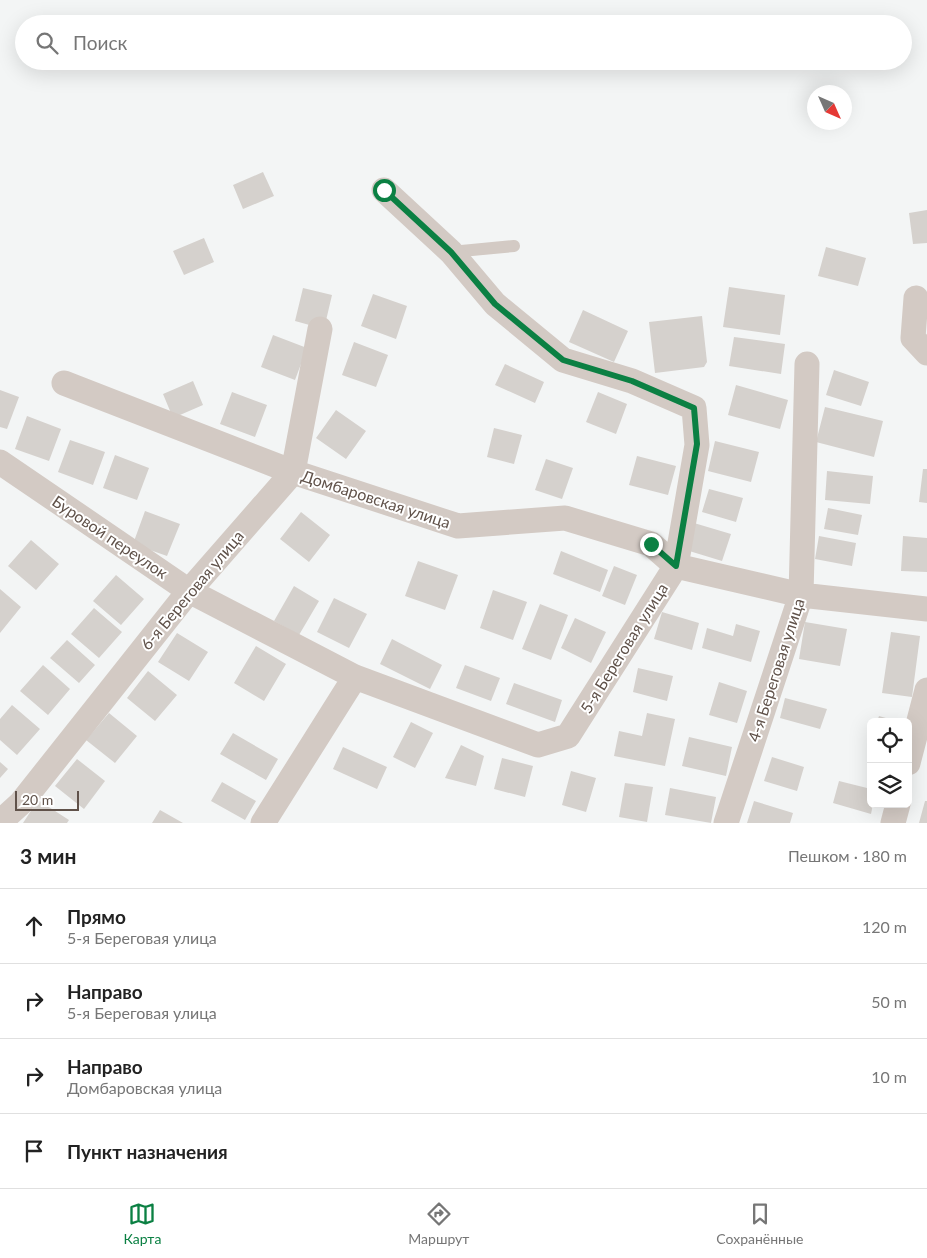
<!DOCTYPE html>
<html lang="ru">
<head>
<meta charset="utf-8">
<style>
  :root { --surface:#fff; --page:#f6f6f6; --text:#222; --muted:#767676; --line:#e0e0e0; --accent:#0b8043 }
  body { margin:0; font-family:Lato,sans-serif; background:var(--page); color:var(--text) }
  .controls { position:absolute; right:15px; bottom:15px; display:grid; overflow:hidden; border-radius:8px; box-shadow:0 5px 20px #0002 }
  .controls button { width:45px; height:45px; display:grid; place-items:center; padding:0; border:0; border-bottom:1px solid var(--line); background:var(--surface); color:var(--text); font:25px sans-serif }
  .compass { position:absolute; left:807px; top:85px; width:45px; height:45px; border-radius:50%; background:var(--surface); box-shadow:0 5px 20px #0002; rotate:135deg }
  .scale { position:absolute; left:15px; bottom:12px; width:64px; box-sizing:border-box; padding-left:5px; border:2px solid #60524a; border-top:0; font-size:14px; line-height:18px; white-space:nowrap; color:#60524a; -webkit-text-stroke:4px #fff; paint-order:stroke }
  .stop { position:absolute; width:15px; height:15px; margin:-11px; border:4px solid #0b8043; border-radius:50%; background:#fff }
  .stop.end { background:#0b8043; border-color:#fff; box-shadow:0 1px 5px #0008 }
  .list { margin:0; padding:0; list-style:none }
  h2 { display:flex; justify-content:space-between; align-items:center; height:65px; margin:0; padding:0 20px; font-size:21px }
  h2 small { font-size:16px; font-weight:400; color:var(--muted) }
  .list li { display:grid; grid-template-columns:32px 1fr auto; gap:15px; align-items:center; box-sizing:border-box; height:75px; padding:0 20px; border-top:1px solid var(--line) }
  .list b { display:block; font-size:19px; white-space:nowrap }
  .list p { margin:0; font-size:16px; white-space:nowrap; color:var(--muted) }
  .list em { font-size:16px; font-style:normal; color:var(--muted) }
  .icon { flex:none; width:28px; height:28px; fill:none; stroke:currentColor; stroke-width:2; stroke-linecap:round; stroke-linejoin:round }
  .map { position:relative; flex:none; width:927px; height:823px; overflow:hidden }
  .search { position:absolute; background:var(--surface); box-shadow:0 5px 20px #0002; left:15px; right:15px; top:15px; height:55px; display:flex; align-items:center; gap:12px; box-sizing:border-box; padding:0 18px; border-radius:28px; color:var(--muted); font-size:19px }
  .sheet { height:365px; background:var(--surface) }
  nav { display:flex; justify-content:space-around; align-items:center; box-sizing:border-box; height:70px; border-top:1px solid var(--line); background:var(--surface); font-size:14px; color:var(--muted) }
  nav a { display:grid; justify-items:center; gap:2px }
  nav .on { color:var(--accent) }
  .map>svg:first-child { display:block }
</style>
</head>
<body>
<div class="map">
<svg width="927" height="823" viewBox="0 0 927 823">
  <rect width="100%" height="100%" fill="#f3f5f5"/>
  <path fill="#d5d1cd" d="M263 172 274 196 243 209 233 185Z
    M927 210V243L913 244 909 213Z
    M204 238 214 262 184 275 173 251Z
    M826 247 866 258 858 286 818 276Z
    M729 287 785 295 780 335 723 327Z
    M303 288 332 295 324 329 295 321Z
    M373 294 407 306 396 339 361 326Z
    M583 310 628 331 614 362 569 342Z
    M702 316 707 362 704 367 655 373 649 322Z
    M273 335 307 348 295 380 261 367Z
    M734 337 785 344 781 374 729 366Z
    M354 342 388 355 376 387 342 375Z
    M505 364 544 382 535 403 495 385Z
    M834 370 869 382 861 406 826 395Z
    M193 381 203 405 173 418 163 394Z
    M736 385 788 400 780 429 728 415Z
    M0 390 19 397 7 429 0 427Z
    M232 392 267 405 255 437 220 424Z
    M598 392 627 404 616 434 586 422Z
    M825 407 883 421 874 457 816 442Z
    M336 410 366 431 346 459 316 438Z
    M27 416 61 429 49 461 15 449Z
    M494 428 522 435 514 464 487 457Z
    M70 440 105 452 93 485 58 472Z
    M715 441 759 452 751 482 708 471Z
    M115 455 149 468 137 500 103 488Z
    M637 456 676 466 668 495 629 485Z
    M546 459 573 468 562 499 535 490Z
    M923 469H927V503L919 502Z
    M827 471 873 476 870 504 825 500Z
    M709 489 743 498 736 522 702 512Z
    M828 508 862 515 858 535 824 529Z
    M145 511 180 524 167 556 133 544Z
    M301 512 330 535 309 562 280 539Z
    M694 523 731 534 722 561 686 550Z
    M819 536 856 543 852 566 815 559Z
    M903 536 927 538V572L901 571Z
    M31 540 59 564 36 590 8 566Z
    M561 551 608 570 600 592 553 574Z
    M418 561 458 575 445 610 405 596Z
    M614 566 637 575 625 605 602 596Z
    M116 575 144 599 121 625 93 601Z
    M294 586 319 601 299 635 274 621Z
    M0 589 21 607 0 633Z
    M493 590 527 602 513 640 480 628Z
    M334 598 367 614 349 648 317 632Z
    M540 604 568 615 551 660 522 649Z
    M94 608 122 632 99 658 71 634Z
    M662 612 699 623 692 650 654 639Z
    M575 618 606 632 591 663 561 648Z
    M805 622 847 629 840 666 799 659Z
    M736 624 760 631 751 662 702 648 707 628 733 636Z
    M891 632 920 636 912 697 882 693Z
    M177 633 208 652 189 681 158 662Z
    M392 639 442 665 430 689 380 664Z
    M67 640 95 665 79 683 50 658Z
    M256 646 286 664 264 701 234 683Z
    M43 665 70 689 48 715 20 691Z
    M465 665 500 678 491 701 456 688Z
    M638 668 673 676 667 701 633 692Z
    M148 671 177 695 155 721 127 698Z
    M719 682 747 691 737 723 709 715Z
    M514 683 562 700 555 722 506 704Z
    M785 698 827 709 820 729 780 718Z
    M12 705 40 729 17 755 0 740V719Z
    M109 713 137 736 115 763 86 740Z
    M647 713 675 719 665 766 614 756 619 731 642 736Z
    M879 716 896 721V722H877Z
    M411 722 433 733 415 768 393 757Z
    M233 733 278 759 266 780 220 754Z
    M689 737 732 747 726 776 682 766Z
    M461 745 484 756 476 786 445 778Z
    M343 747 387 767 377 789 333 769Z
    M772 757 804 767 797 791 764 781Z
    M502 758 533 766 525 797 494 789Z
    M77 759 105 781 84 809 55 786Z
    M0 762 8 769 0 778Z
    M571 771 596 778 586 812 562 805Z
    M839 781 871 789V804H873L871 814 833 803Z
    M222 782 256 801 245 820 211 801Z
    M625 783 653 787 647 822 619 817Z
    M670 788 716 797 711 823 665 815Z
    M38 800 69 820 67 823H23Z
    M754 801 793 813 790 823H747Z
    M925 801H927V823H919Z
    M160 810 183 823H152Z"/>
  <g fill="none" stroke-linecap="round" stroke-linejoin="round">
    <path stroke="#d3cac4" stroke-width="12" d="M451 252 514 246"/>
    <path stroke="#d3cac4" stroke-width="25" d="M916 298 913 338 927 353
      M64 383 293 472 458 526 565 518 651 544 676 566 801 595 927 609
      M0 462 189 591 355 677 538 745 568 736 676 566 697 445 694 408 632 381 563 360 495 304 451 252 384 190
      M908 763 927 690
      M0 822 21 803 189 591 293 472 320 329
      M263 823 355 677
      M726 823 801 595 807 364
      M893 823 898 804"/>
  </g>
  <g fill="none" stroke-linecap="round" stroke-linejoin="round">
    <path stroke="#0b8043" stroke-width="6" d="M384 190 451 252 495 304 563 360 632 381 694 408 697 444 676 566 651 544"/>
  </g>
  <g text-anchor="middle" stroke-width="4" stroke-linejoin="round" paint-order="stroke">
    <g font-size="16" fill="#60524a" stroke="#fff">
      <text transform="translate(376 499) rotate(18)" y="6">Домбаровская улица</text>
      <text transform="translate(110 537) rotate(34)" y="6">Буровой переулок</text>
      <text transform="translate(192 590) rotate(-50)" y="6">6-я Береговая улица</text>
      <text transform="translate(624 648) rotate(-58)" y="6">5-я Береговая улица</text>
      <text transform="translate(776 670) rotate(-72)" y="6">4-я Береговая улица</text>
    </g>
  </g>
</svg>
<div class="controls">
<button><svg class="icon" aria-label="locate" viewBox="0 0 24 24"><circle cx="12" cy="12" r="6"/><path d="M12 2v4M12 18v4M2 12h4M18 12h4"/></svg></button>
<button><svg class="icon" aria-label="layers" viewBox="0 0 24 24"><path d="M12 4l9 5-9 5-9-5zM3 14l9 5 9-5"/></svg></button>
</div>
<svg class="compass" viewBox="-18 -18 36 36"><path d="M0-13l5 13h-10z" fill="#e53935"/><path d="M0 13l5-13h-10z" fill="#767676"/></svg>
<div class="scale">20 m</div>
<div class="stop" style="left:384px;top:190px"></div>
<div class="stop end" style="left:651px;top:544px"></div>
<div class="search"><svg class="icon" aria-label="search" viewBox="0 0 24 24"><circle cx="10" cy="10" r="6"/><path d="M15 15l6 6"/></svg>Поиск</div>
</div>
<section class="sheet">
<h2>3 мин<small>Пешком · 180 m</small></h2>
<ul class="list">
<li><svg class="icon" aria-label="ahead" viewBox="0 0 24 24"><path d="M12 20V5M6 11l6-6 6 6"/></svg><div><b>Прямо</b><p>5-я Береговая улица</p></div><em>120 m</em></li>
<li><svg class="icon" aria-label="right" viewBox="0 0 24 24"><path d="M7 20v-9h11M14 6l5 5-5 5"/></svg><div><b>Направо</b><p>5-я Береговая улица</p></div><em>50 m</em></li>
<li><svg class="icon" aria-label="right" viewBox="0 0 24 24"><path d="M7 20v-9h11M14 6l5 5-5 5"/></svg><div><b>Направо</b><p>Домбаровская улица</p></div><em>10 m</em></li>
<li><svg class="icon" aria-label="arrive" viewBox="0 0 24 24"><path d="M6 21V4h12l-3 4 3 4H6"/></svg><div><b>Пункт назначения</b></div></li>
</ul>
</section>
<nav>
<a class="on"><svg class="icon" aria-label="map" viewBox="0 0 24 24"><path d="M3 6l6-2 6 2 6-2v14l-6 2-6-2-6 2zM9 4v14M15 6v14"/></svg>Карта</a>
<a><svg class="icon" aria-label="directions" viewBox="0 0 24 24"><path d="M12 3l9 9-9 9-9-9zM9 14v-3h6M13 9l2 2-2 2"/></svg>Маршрут</a>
<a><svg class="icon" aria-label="saved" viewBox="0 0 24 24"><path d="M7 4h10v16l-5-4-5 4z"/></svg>Сохранённые</a>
</nav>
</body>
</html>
